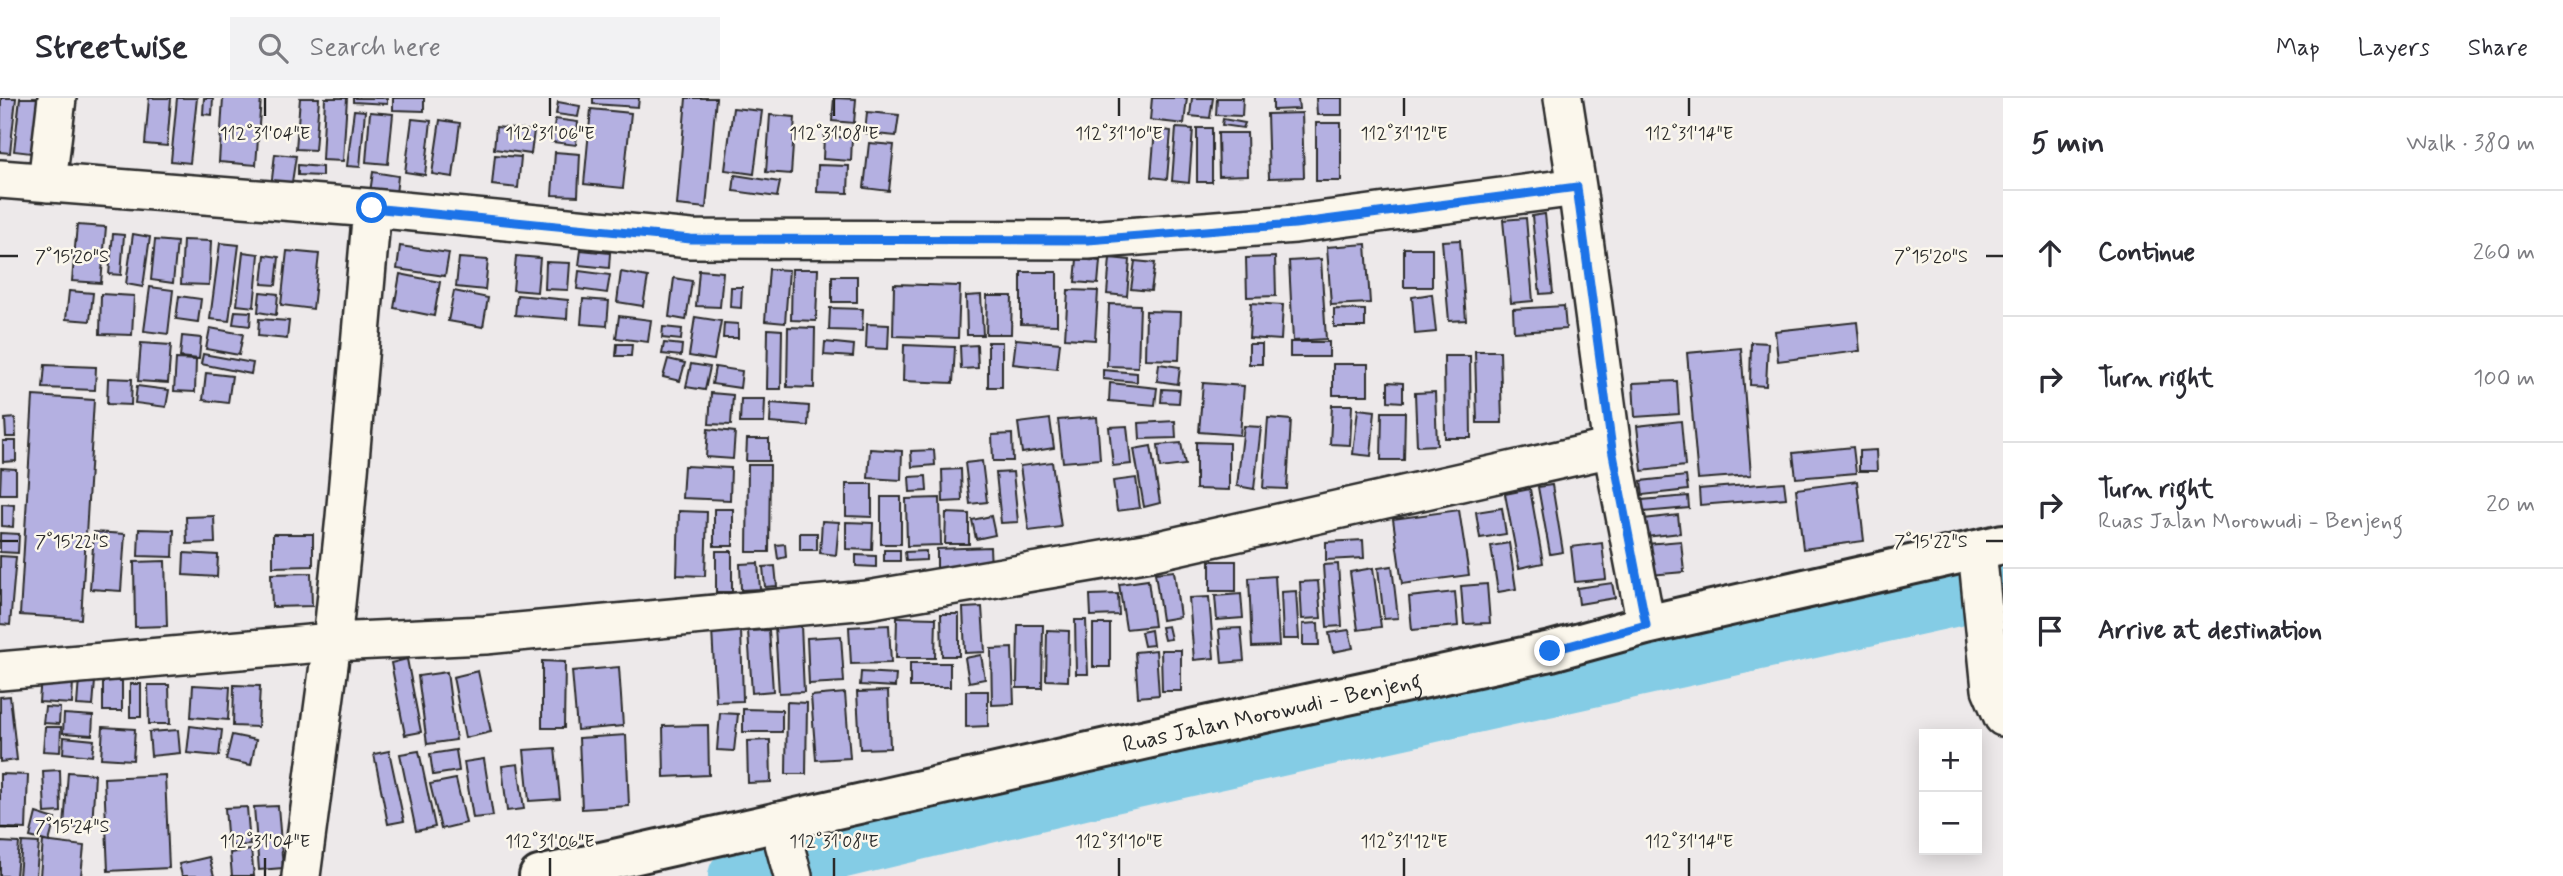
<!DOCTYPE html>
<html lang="en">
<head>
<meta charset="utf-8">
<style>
  :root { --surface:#fff; --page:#f2f2f3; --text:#2b2b33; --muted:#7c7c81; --line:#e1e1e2 }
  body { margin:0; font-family:Mynerve,sans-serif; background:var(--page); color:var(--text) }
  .controls { position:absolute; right:21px; bottom:21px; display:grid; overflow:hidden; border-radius:0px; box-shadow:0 4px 18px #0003 }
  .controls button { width:63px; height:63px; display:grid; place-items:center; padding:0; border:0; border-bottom:2px solid var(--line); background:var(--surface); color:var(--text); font:35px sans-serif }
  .stop { position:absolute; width:21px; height:21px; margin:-16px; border:5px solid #1a73e8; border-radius:50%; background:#fff }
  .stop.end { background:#1a73e8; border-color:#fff; box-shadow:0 2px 7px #0008 }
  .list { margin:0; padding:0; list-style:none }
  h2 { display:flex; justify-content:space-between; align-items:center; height:91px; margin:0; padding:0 28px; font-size:30px }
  h2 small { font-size:23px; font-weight:400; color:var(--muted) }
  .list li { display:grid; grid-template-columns:46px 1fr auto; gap:21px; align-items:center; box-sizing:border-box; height:126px; padding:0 28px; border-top:2px solid var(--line) }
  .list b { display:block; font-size:26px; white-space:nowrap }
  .list p { margin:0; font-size:23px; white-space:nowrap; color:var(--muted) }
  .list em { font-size:23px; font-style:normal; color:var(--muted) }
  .icon { flex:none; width:38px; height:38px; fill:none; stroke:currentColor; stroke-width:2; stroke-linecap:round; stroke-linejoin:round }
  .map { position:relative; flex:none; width:2003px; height:778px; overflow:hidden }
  header { display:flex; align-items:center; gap:42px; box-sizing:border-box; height:98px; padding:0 35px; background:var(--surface); border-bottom:2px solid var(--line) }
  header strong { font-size:33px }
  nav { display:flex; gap:38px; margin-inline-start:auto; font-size:24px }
  .search { width:490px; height:63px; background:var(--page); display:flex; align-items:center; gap:18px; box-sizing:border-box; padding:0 24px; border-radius:0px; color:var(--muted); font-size:26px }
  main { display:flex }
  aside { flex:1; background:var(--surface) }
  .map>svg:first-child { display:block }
</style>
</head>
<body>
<header>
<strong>Streetwise</strong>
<div class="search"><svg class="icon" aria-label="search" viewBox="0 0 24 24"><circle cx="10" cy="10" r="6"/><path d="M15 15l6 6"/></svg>Search here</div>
<nav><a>Map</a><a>Layers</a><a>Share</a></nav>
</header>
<main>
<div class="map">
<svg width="2003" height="778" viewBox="0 0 2003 778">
  <rect width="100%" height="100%" fill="#ede9ea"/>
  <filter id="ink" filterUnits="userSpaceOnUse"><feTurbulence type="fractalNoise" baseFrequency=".0143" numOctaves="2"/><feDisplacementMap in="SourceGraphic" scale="14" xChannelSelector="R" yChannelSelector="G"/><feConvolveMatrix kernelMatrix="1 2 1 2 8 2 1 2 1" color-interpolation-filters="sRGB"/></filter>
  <g filter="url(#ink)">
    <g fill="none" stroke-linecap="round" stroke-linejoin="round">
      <path stroke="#84cce5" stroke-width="56" d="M736 778 1104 689 2003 490"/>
    </g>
    <path fill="#b4b0e1" stroke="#2b2b2b" stroke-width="2" d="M1 0H16L10 55 0 54Z
      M20 0H53L47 57 14 53Z
      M149 0H171L167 48 145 46Z
      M177 0H197L190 65 171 63Z
      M204 0H213L212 17 203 16Z
      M223 0H261L256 67 219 64Z
      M300 0H319L315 52 296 51Z
      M325 0H347L343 63 322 62Z
      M353 0H387V6L353 4Z
      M393 0H424V13L393 12Z
      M593 0H639L638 9 593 6Z
      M686 0H716L706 110 677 107Z
      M834 0 856 1 854 25 832 23Z
      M1152 0H1187L1184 26 1150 22Z
      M1192 0H1213L1210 20 1190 18Z
      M1217 0H1243L1242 18 1216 17Z
      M1273 0H1298L1299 11 1273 12Z
      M1316 0H1342V17H1317Z
      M558 4 580 8 578 19 556 16Z
      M733 10 762 13 754 76 725 72Z
      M591 11 631 15 623 90 584 86Z
      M354 12 365 13 360 69 347 68Z
      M370 14 393 16 388 66 366 64Z
      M867 14 899 17 896 38 865 35Z
      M1302 15 1304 79 1269 80 1267 16Z
      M770 17 795 19 791 76 766 74Z
      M412 21 431 23 425 77 405 74Z
      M555 21 578 24 576 47 552 44Z
      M1223 21 1245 25 1243 30 1222 27Z
      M440 22 460 25 453 79 432 76Z
      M1316 25H1341V83H1316Z
      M496 29 534 33 531 56 494 51Z
      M1176 30 1193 31 1189 85 1172 83Z
      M1197 30H1212V84H1197Z
      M1155 31 1171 33 1167 81 1151 79Z
      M1218 35H1247L1248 77 1219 78Z
      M824 38 852 40 851 63 823 61Z
      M869 45 894 47 889 93 864 90Z
      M555 54 580 56 578 98 552 97Z
      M275 56 296 58 291 91 271 89Z
      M495 57 521 59 518 90 492 87Z
      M298 67 322 69V78L298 77Z
      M818 67 849 68 848 95 817 94Z
      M373 74 398 78 395 105 369 101Z
      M735 77 780 84 777 99 733 93Z
      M1545 116 1553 195 1540 196 1532 118Z
      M1526 120 1533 203 1511 205 1503 122Z
      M77 127 106 129 101 185 72 183Z
      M113 136 124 137 121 177 109 176Z
      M133 136 150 139 143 189 126 186Z
      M155 142 177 144 173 185 151 182Z
      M183 142 211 143 209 187 181 186Z
      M1460 142 1466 222 1449 223 1442 143Z
      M220 145 239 147 229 223 210 221Z
      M1366 146 1370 205 1331 207 1327 149Z
      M400 148 449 155 445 178 397 171Z
      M1404 150H1432V189H1404Z
      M581 152 610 155 609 170 579 167Z
      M287 153 319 156 313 211 281 207Z
      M243 154 259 156 254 209 237 207Z
      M265 157 279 159 276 187 262 186Z
      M516 158 540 160 537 194 513 192Z
      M1275 159 1276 198 1247 199 1246 160Z
      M459 160 488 162 485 192 456 189Z
      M1110 160 1130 162 1127 198 1107 196Z
      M1077 161 1100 163 1098 186 1075 184Z
      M1321 161 1326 241 1293 243 1289 163Z
      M1135 163 1155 165 1151 193 1131 191Z
      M546 164 570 165 568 192 545 191Z
      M769 171 789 172 785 225 765 223Z
      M792 171H818L816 223 791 222Z
      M699 172 723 174 720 209 696 208Z
      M579 173 610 177 607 195 577 191Z
      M621 174 648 179 643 208 617 204Z
      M1021 174H1057V227L1021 226Z
      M400 176 440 184 434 218 394 210Z
      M832 178H857V204H832Z
      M674 180 692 183 686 222 669 219Z
      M894 186 960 188 958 240 893 238Z
      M150 189 173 192 168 236 144 233Z
      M731 189H742L741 210 730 209Z
      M1068 192 1098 193 1095 242 1065 240Z
      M69 193 93 195 90 223 66 221Z
      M454 193 488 200 483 229 448 223Z
      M260 194 278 196 276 217 258 214Z
      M101 196 134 198 132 237 100 236Z
      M1432 196 1436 234 1415 236 1412 199Z
      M517 197 568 202 567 221 515 217Z
      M981 197 983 237H967L966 198Z
      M179 198 201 201 198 224 176 221Z
      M987 198H1012L1011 236H986Z
      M583 201 609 203 607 228 581 226Z
      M1251 205 1283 207 1281 242 1249 240Z
      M1109 206 1140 207 1138 269 1107 268Z
      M1564 208 1566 231 1514 234 1513 211Z
      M830 210 863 211 862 233 829 232Z
      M1334 211 1365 212V229H1334Z
      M235 213 251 214 250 228 233 226Z
      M1146 213 1181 214 1179 262 1145 261Z
      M619 218 651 222 648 244 616 240Z
      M695 219 721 223 714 262 689 258Z
      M259 221 289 223 287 241 258 238Z
      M1857 224 1860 253 1778 263 1775 233Z
      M724 225 738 226V240H723Z
      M867 226 889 227 888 251 866 250Z
      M663 229 682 231 681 242 662 240Z
      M788 229 815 230 814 290 787 289Z
      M210 230 243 236 239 257 206 251Z
      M768 231 782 232 781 291H767Z
      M182 238 201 240 199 261 180 259Z
      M1016 241 1060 245 1057 271 1013 266Z
      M825 244 854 247 853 259 824 257Z
      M988 244H1002V289H988Z
      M1290 244H1329V259H1290Z
      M1751 244 1768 245 1766 288 1750 287Z
      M141 245 171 247 168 285 138 283Z
      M664 245 682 247 681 258 662 256Z
      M617 246H632L631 258H616Z
      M1249 246H1262V266H1249Z
      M904 247 955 249 953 285 903 283Z
      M977 247 978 270 961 271 960 248Z
      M1741 250 1751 377 1698 381 1687 255Z
      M1475 253H1500L1502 325H1477Z
      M203 256 253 265 251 276 201 266Z
      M1444 258H1470L1471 340H1445Z
      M176 261 196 262 195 294 174 293Z
      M668 261 685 265 680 283 663 279Z
      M691 266 710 269 705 292 686 289Z
      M1159 266 1180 269 1178 286 1157 283Z
      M1333 266H1368V297H1333Z
      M45 267 96 269 95 292 43 290Z
      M715 269 742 273 740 290 712 286Z
      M1103 272 1137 275V284L1103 281Z
      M206 275 232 278 228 305 203 302Z
      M108 280 132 281 131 307 107 306Z
      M1677 283 1679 316 1635 319 1633 285Z
      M1388 284 1403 285V304L1388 303Z
      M1110 285 1157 290 1155 307 1109 303Z
      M1203 285 1244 288 1240 337 1199 334Z
      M137 288 169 292 166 309 135 305Z
      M1162 291 1180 292 1179 305 1161 304Z
      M1435 294 1437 347 1417 348 1415 295Z
      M711 295 733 297 731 327 709 326Z
      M33 298 94 302 81 521 20 517Z
      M741 301H765L764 325H740Z
      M771 305 809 308 808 328 770 325Z
      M1332 307H1352L1350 347 1330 346Z
      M1358 311 1375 313 1371 358 1353 356Z
      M1382 314H1405L1404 362H1381Z
      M1097 319 1100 361 1063 364 1058 322Z
      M15 320 16 339H6L5 321Z
      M1268 320 1291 322 1287 391 1263 390Z
      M1050 321 1054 350 1022 355 1018 325Z
      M1175 323 1176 340 1140 341 1139 325Z
      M1681 323 1685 368 1642 373 1637 328Z
      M1127 328 1131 366 1113 368 1109 329Z
      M1244 328 1261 329 1254 391 1237 388Z
      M708 331 735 334 733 361 706 359Z
      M1012 336 1013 363H993L992 337Z
      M747 341H769V363H746Z
      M3 343H16V363L3 364Z
      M1196 344 1229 345V392L1196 391Z
      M1181 345 1185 367 1160 370 1158 347Z
      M1151 348 1160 405 1144 409 1134 351Z
      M1853 349 1856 375 1796 380 1793 355Z
      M870 351 902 353 901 382 868 380Z
      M934 352 935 367 912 369 911 353Z
      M1876 352 1877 373H1859V353Z
      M982 363 987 404 970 406 965 365Z
      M1052 364 1061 429 1029 433 1020 368Z
      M748 367H770L769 454H747Z
      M684 368 731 370 730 402 682 400Z
      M1 370 16 371V396H0Z
      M961 371 962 403 943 404 942 372Z
      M1013 374 1018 424 1001 425 996 375Z
      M926 378 927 393 910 394 909 379Z
      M1686 378 1688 392 1643 397 1641 383Z
      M1136 380 1140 410 1117 413 1113 383Z
      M1857 383 1864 443 1803 451 1796 391Z
      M1784 384 1786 400 1700 407 1699 391Z
      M846 386H872V419L846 418Z
      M1552 387 1563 454 1550 456 1538 389Z
      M1530 391 1543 465 1519 470 1505 396Z
      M1688 398 1689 410 1643 414 1642 402Z
      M881 399H901V446H881Z
      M940 400 941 447 907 448 906 401Z
      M2 406 14 407 13 429 2 428Z
      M1502 410 1506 436 1480 440 1476 414Z
      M714 411H733V448H714Z
      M1459 412 1469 477 1402 486 1393 421Z
      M679 413 707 414 705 478 677 477Z
      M946 415 969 416V446H945Z
      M1678 417 1680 435 1646 439 1644 421Z
      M214 418 215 445 187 446 186 419Z
      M991 418 995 437 976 441 972 422Z
      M822 423 839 424 836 457 820 455Z
      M846 424 873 425 872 452 846 451Z
      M139 431 174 432 173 459 138 458Z
      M94 434 125 436 121 493 90 491Z
      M0 435 19 436 18 455 0 454Z
      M800 435H817V452H800Z
      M273 436H313V468L273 469Z
      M1363 442 1364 460 1326 462V444Z
      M1681 443 1684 474 1650 477 1647 446Z
      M1509 445 1516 491 1498 494 1491 448Z
      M1602 445 1606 481 1575 484 1571 449Z
      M785 446 786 459 778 461 776 447Z
      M990 449 991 471 937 473V451Z
      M884 452H900V463H884Z
      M716 453H732V494H716Z
      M926 453V462L906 463 905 454Z
      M184 455 218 457 217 479 183 477Z
      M856 457 876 458V469L856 468Z
      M0 458 16 459 10 527 0 526Z
      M165 463 167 528 135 529 134 464Z
      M1210 463H1236V493H1210Z
      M758 465 760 491 741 492 740 466Z
      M1338 466 1342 528 1327 529 1323 467Z
      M775 468 777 488 765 489 763 469Z
      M1392 468 1398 520 1384 521 1378 470Z
      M1373 470 1381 529 1358 532 1350 474Z
      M1174 473 1180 519 1162 522 1155 475Z
      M311 475 312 508 272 509 271 476Z
      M1275 478 1279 548 1252 549 1249 480Z
      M1148 482 1154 528 1126 531 1119 486Z
      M1318 483 1321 520 1302 521 1300 484Z
      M1612 485 1615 500 1579 506 1577 490Z
      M1487 486 1490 525 1464 526 1461 488Z
      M1296 493 1299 541H1283L1281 494Z
      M1455 494 1458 528 1412 532 1409 499Z
      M1118 496 1119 517 1091 518 1090 497Z
      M1241 496 1243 520 1217 522 1215 498Z
      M1209 499 1214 560 1194 562 1189 500Z
      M982 509 985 554 965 555 963 510Z
      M941 516H959V558H942Z
      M897 519 936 520 935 560H896Z
      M1075 522H1086L1088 576H1076Z
      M1318 525 1319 547H1303V526Z
      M1093 526H1110V569H1093Z
      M801 527 804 594 779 595 775 528Z
      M889 527 891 565 851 566 849 529Z
      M1018 527H1043L1042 590H1017Z
      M1168 528 1171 541 1164 542 1161 529Z
      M1241 530 1244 563 1222 565 1219 531Z
      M741 531 743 603 716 604 712 532Z
      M769 532 773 593 752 595 748 533Z
      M1047 532 1069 533 1068 583 1046 582Z
      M1151 532 1153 547 1144 548 1141 534Z
      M1349 532 1353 550 1333 554 1329 535Z
      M841 538 844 584 809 586 807 540Z
      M1012 550 1014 606 992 607 991 551Z
      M1156 552 1159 597 1138 599 1135 554Z
      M1161 552H1181V593H1162Z
      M981 557 985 581 969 584 965 560Z
      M407 561 421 634 405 637 391 565Z
      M542 563 565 564 564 630H542Z
      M910 565H950V589H910Z
      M619 569 623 628 577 632 572 573Z
      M478 573 491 634 465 640 453 579Z
      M447 574 456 642 427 646 418 578Z
      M861 574 896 576 895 589 860 587Z
      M41 579 73 582 72 606 39 604Z
      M79 581 95 583 93 608 77 607Z
      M103 583H122V613H103Z
      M130 586H141V619H130Z
      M148 587H169L170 626H149Z
      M193 587 230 589 228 622 191 619Z
      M234 587 260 588 258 629 233 628Z
      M888 593 890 650 860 651 857 594Z
      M966 593H988V628L966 629Z
      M845 595 850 660 816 662 811 598Z
      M10 598 17 662 0 664V599Z
      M787 604 807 605 806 676H786Z
      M45 609 60 610 59 626 43 625Z
      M743 611 782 612V634H743Z
      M720 615 738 616 734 653 717 652Z
      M64 616 93 618 92 637 63 635Z
      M708 627 709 677 664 679 663 628Z
      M190 628 222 632 219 658 187 655Z
      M45 629H61L60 654 43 653Z
      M103 629 135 631 133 662 101 660Z
      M178 632 180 655 151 658 149 634Z
      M232 637 256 642 251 667 226 662Z
      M626 637 629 708 582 711 579 640Z
      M64 639 94 642 92 658 63 655Z
      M770 642 771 684 748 685 747 643Z
      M555 650 560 701 529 703 524 652Z
      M456 652 459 673 433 677 430 656Z
      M389 653 404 723 388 726 374 656Z
      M419 653 435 729 416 733 400 656Z
      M484 661 493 718 473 720 464 664Z
      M518 666 524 711 507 713 502 668Z
      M60 672 61 714 45 715 43 673Z
      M68 674 95 676 92 731 64 729Z
      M0 676 28 677 26 731 0 730Z
      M165 677 169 770 108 773 104 680Z
      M456 681 466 725 441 731 430 686Z
      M278 708 283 770 259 772 254 709Z
      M247 709 250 747 228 748 225 710Z
      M36 715 55 721 49 744 30 739Z
      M43 743 84 748 81 778H40Z
      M0 744 19 745 16 778H0Z
      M22 744 39 745 36 778H19Z
      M251 752 254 778H232L230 755Z
      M209 759 214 778H182L179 766Z"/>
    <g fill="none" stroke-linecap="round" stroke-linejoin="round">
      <defs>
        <path id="minor" d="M1563 0 1577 89 1612 350 1646 527
          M0 81 372 110 691 141 1088 142 1295 126 1577 89
          M47 85 57 0
          M1977 452 1991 591 2003 619
          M0 573 332 544 485 537 867 502 1150 454 1612 350
          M778 723 793 778
          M301 778 332 544 345 419 372 110"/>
        <g id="major">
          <path id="s1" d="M539 778 1200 629 1551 553 1646 527 2003 446"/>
        </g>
      </defs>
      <use href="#minor" stroke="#2b2b2b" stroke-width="42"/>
      <use href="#major" stroke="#2b2b2b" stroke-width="44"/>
      <use href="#minor" stroke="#fbf7ec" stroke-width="37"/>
      <use href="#major" stroke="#fbf7ec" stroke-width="38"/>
    </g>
  </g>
  <g fill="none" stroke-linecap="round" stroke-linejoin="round" filter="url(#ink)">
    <path stroke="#1a73e8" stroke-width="9" d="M372 110 691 141 1088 142 1295 126 1577 89 1612 351 1646 527 1550 553"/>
  </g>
  <path fill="none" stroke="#2b2b2b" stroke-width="2.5" d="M265 0V18M550 0V18M834 0V18M1119 0V18M1404 0V18M1689 0V18M0 158H18M1986 158H2003M0 443H18M1986 443H2003M0 728H18M265 760V778M550 760V778M834 760V778M1119 760V778M1404 760V778M1689 760V778"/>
  <g text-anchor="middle" stroke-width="5" stroke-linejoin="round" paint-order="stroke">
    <g font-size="23" fill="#2b2b2b" stroke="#fbf7ec">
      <text dy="8" stroke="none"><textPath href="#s1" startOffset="751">Ruas Jalan Morowudi - Benjeng</textPath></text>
    </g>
  </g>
  <g font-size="18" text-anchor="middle" fill="#2b2b2b" stroke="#fbf7ec" stroke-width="5" stroke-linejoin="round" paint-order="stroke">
    <text x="265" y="41">112°31'04"E</text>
    <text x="550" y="41">112°31'06"E</text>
    <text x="834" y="41">112°31'08"E</text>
    <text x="1119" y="41">112°31'10"E</text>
    <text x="1404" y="41">112°31'12"E</text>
    <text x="1689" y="41">112°31'14"E</text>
    <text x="72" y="164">7°15'20"S</text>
    <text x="1931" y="164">7°15'20"S</text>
    <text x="72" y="449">7°15'22"S</text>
    <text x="1931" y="449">7°15'22"S</text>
    <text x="72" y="734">7°15'24"S</text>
    <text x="265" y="749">112°31'04"E</text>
    <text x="550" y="749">112°31'06"E</text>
    <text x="834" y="749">112°31'08"E</text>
    <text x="1119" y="749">112°31'10"E</text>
    <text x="1404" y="749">112°31'12"E</text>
    <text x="1689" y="749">112°31'14"E</text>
  </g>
</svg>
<div class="controls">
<button>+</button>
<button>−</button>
</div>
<div class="stop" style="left:372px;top:110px"></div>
<div class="stop end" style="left:1550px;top:553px"></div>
</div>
<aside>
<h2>5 min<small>Walk · 380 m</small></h2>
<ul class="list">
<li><svg class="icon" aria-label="ahead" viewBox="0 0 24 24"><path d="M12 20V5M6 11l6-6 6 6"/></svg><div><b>Continue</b></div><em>260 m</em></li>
<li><svg class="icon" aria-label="right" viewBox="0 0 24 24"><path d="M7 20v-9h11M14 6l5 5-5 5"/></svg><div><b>Turn right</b></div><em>100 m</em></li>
<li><svg class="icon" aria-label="right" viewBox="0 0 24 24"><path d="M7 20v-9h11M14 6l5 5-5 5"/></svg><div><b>Turn right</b><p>Ruas Jalan Morowudi - Benjeng</p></div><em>20 m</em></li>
<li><svg class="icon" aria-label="arrive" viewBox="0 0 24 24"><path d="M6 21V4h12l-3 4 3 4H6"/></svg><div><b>Arrive at destination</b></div></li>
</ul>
</aside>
</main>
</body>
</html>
